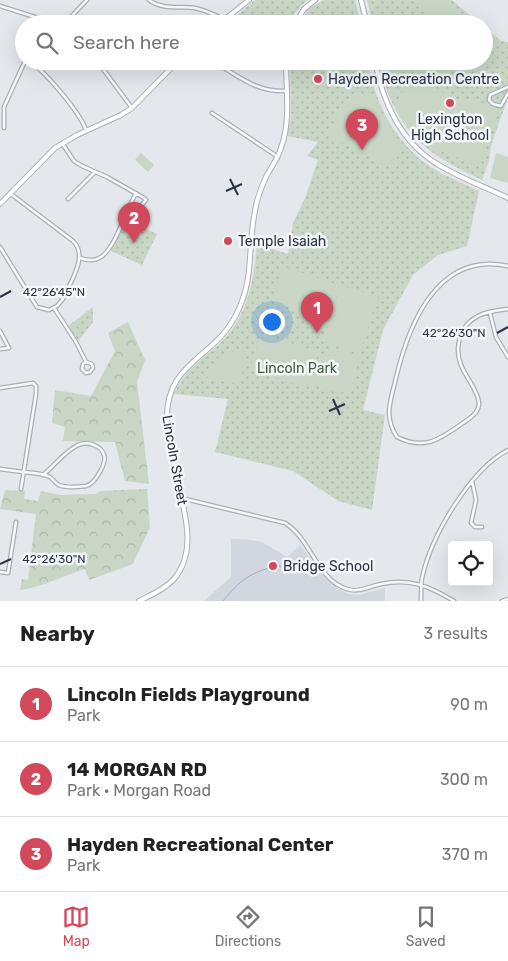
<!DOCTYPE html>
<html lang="en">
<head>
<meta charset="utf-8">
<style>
  :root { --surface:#fff; --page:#f6f6f6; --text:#222; --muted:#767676; --line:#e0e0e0; --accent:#d1495b }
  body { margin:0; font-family:Rubik,sans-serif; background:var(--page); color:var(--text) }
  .controls { position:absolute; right:15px; bottom:15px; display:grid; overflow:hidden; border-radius:5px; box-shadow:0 5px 20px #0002 }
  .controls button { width:45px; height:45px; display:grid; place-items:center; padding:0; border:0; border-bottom:1px solid var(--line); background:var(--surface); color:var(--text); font:25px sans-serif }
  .you { position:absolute; left:271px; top:321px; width:18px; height:18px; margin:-12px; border:4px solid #fff; border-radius:50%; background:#1a73e8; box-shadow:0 0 0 8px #1a73e833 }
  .badge { display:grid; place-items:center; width:32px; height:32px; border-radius:50%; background:var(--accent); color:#fff; font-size:16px; font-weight:700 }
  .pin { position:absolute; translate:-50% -41px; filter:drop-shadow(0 1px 2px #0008) }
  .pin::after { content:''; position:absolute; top:26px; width:18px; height:15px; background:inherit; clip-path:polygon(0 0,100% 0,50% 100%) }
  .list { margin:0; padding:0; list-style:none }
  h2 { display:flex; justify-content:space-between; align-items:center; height:65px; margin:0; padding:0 20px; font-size:21px }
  h2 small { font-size:16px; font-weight:400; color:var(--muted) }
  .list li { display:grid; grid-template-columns:32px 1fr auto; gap:15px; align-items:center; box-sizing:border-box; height:75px; padding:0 20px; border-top:1px solid var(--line) }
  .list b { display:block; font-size:19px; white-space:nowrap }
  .list p { margin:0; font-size:16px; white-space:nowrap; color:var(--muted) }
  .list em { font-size:16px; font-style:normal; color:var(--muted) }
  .icon { flex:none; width:28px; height:28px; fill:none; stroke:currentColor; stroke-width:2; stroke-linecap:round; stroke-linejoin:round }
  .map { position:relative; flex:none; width:508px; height:601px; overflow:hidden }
  .search { position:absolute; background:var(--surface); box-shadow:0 5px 20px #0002; left:15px; right:15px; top:15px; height:55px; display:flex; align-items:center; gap:12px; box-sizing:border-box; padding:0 18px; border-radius:28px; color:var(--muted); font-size:19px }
  .sheet { height:290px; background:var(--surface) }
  nav { display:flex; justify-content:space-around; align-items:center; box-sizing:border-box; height:70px; border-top:1px solid var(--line); background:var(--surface); font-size:14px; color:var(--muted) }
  nav a { display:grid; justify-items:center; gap:2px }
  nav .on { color:var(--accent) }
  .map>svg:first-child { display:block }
</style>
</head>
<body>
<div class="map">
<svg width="508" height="601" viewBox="0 0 508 601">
  <defs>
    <pattern id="forest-crowns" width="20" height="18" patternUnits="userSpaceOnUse" patternTransform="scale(1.25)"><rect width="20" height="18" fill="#c9d6c5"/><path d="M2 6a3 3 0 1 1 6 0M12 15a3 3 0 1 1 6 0" fill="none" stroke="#adb8ab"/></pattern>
    <pattern id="park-dots" width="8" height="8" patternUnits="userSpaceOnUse" patternTransform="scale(1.25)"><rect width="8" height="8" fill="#c9d6c5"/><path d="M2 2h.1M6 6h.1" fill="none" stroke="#adb8ab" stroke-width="1.8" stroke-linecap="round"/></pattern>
  </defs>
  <rect width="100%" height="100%" fill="#e4e7ec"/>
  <path fill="#d2d6de" d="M231 539H245L262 542 287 557 300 545 322 574 338 589 348 594 359 595 385 588V601H204L231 577Z"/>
  <path fill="url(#forest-crowns)" d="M128 322 145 360 137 382 149 484 125 481 115 442 63 441 65 427 52 423 55 390 91 396 115 351 108 333Z
    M147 489 150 527 133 564 89 580 85 569C63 576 42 587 20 590L22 579 28 580 36 514 0 509 5 490 25 491 24 499 38 501 41 491 60 495 95 494 101 491 122 490Z"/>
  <path fill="url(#park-dots)" d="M255 0H307L295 13 290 24H244L233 19Z
    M324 0H355L361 24H300L309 8Z
    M367 0H452L480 24H373Z
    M484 27 501 41 508 42V97L491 146 489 161 482 180C449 164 425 153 403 122 397 112 391 102 387 91 384 81 383 71 380 61H484Z
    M290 61H368C375 106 399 151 441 173 453 179 466 185 479 191L467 246 438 255 413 275 383 330 363 410 385 415 372 510 338 501 293 471 215 452 228 399 174 394C186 369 200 361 220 343 248 317 254 280 257 244L288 254 293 223 305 198 318 160 307 156 318 142 287 136 291 116Z
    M126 220 157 234 142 265 111 251Z
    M93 307V322L78 341 68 326Z"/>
  <path fill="#c9d6c5" d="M415 0H442L470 24H443Z
    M394 61H406L448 78 410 61H456L449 78H451L458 61H473V64V61H482L485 64 479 69 472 67C468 80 458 77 452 85Z
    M391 66 403 70 395 93 391 94 385 67Z
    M410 78 454 97 455 99 477 100 498 113 481 163 476 166 424 143 422 140 413 135 395 109 408 79Z
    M365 92 376 101 382 117 404 148 390 167 328 136C339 108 340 108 365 92Z
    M141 153 154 165 148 172 135 160Z
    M496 153 508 157V183L490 178Z
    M283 266 339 285 328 319 271 300Z
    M341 285 378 297 359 354 323 342Z
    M261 334 319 352 307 388 250 369Z
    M333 350H341L360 357 350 394 311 385C315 368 316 358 333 350Z
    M236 351 246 352 240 384 207 380C210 362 220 354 236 351Z"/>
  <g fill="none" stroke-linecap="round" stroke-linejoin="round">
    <path stroke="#9fb4cc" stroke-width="1" d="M223 601C242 576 262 565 294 566"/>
    <defs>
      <path id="street" d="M149 0C162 10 180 6 195 8 208 11 220 17 231 24
        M0 6 57 24
        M64 24 87 0
        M30 61C46 73 79 111 86 130
        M97 61 132 108
        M212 61C238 75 254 92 286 91
        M508 87 490 95 489 100 493 104 501 106 508 93
        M212 113 278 157
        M4 128V107L25 61
        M62 143 74 161 82 166 107 177 144 198 146 200 140 207 131 203 136 193
        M68 199 94 173
        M0 247 37 307 49 310 57 306 63 299C70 282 89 256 73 241L11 194
        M80 258C86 260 93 262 99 258 113 252 124 217 131 203
        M508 266C438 251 409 323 396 378 391 400 383 416 397 437 425 451 440 439 463 423 470 418 479 413 479 403 478 390 466 378 461 365 454 347 460 325 478 316 487 311 499 310 508 309
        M54 308 76 342 86 362 83 364 82 369 86 373 90 372 93 368 92 364 86 362
        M490 313 496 337 508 357
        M0 331 9 348 0 349
        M0 388 33 383 36 386V394L21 489
        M0 469 23 472
        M23 472C32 473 42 473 50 477 53 479 55 483 59 485 66 488 78 487 86 486 95 484 107 463 104 455 101 445 87 441 78 445 64 452 54 466 43 475
        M472 481 476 500 471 523 475 527H482
        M181 498 285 523C311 539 317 580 347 589 359 593 370 586 381 584 410 578 429 586 454 601
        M0 572 8 573 16 522
        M421 601C421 593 421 585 422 578 431 536 470 470 508 450
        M502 601 508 599"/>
      <path id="secondary" d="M361 0 367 24
        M219 24 249 0
        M295 24 304 9 315 0
        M375 61C382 100 400 140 434 162 457 177 483 186 508 198
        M0 204 55 148 77 135 121 115 132 108 178 61
        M139 601C151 595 165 589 174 579 197 552 185 513 178 483 173 463 170 443 167 423 164 362 213 360 236 315 255 278 247 250 255 211 257 199 261 187 267 175 272 166 278 158 281 148 291 121 286 90 286 61"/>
    </defs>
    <use href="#street" stroke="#a9aeb7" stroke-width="5"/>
    <use href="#secondary" stroke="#a9aeb7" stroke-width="6"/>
    <use href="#street" stroke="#f7f8fa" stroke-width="2.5"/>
    <use href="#secondary" stroke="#fff" stroke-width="4"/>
  </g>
  <path fill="none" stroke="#2b3445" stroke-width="2" d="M230 179 238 195M226 191 242 184M0 297 11 291M497 333 508 327M333 399 340 415M329 411 345 404M0 564 11 559"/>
  <g fill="#d1495b" stroke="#f4f6f9" stroke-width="2">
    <circle cx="318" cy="79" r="5"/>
    <circle cx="450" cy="103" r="5"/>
    <circle cx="228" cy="241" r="5"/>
    <circle cx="273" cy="566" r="5"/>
  </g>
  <g text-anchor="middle" stroke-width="5" stroke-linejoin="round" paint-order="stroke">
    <g font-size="14" fill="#2b3445" stroke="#f4f6f9" text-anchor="start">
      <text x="328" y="84">Hayden Recreation Centre</text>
      <text x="450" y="124" text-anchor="middle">Lexington<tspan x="450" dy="16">High School</tspan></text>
      <text x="238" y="246">Temple Isaiah</text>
      <text x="283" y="571">Bridge School</text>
    </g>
    <g font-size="14" fill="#3f6138" stroke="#f4f6f9">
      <text x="297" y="373">Lincoln Park</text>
    </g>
    <g font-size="14" fill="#2b3445" stroke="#f4f6f9">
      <text transform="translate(175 460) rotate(80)" y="5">Lincoln Street</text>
    </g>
  </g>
  <g font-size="12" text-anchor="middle" fill="#2b3445" stroke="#f4f6f9" stroke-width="5" stroke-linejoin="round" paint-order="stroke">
    <text x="54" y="296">42°26'45"N</text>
    <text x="454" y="337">42°26'30"N</text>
    <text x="54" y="563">42°26'30"N</text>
  </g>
</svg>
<div class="controls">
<button><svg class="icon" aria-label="locate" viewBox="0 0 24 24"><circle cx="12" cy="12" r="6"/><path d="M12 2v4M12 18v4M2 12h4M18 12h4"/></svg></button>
</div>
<div class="you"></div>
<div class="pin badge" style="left:317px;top:333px">1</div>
<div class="pin badge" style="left:134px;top:243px">2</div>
<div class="pin badge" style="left:362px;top:150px">3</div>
<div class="search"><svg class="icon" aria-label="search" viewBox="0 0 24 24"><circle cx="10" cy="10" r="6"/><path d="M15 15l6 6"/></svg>Search here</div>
</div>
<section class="sheet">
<h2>Nearby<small>3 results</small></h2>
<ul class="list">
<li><span class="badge">1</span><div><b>Lincoln Fields Playground</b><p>Park</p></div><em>90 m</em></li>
<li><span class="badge">2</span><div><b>14 MORGAN RD</b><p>Park · Morgan Road</p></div><em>300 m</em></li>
<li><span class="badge">3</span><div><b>Hayden Recreational Center</b><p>Park</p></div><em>370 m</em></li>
</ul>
</section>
<nav>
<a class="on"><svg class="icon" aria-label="map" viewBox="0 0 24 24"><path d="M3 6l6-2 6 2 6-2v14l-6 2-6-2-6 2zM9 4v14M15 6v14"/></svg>Map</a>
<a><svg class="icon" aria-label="directions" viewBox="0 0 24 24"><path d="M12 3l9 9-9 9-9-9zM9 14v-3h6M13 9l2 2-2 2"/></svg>Directions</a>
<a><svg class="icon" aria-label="saved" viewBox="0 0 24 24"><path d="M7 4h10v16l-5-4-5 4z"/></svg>Saved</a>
</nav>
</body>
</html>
